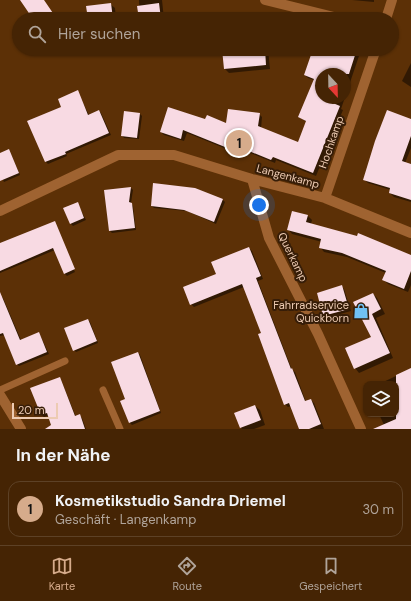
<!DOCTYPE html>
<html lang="de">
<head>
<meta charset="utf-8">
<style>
  :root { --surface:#452404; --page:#4f3013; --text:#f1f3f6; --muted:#b0a49a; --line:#5d4126; --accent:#d6ab8b }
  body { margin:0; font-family:"DM Sans",sans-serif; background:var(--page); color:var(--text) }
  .controls { position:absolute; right:12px; bottom:12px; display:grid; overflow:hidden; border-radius:8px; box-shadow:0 1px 3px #0004 }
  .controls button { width:36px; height:36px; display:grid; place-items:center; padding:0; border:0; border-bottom:1px solid var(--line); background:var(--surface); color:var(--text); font:20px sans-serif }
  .compass { position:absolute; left:315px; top:68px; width:36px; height:36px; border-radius:50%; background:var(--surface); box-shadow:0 1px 3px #0004; rotate:158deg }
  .scale { position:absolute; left:12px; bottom:10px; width:46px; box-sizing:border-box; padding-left:4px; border:2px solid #edcbb3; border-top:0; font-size:11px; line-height:14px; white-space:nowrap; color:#edcbb3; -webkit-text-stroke:3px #361d08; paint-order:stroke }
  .you { position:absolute; left:259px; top:205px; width:14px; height:14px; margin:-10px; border:3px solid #fff; border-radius:50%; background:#1a73e8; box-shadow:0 0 0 6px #1a73e833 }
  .badge { display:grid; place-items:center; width:26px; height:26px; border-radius:50%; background:var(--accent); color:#111; font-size:13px; font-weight:700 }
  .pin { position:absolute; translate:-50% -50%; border:2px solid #fff; box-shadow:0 1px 4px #0006 }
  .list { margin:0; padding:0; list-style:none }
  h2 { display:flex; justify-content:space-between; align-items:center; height:52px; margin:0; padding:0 16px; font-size:17px }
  h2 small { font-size:13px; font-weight:400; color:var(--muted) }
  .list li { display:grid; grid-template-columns:26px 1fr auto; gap:12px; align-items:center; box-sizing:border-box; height:56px; margin:0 8px 8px; padding:0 8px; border:1px solid var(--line); border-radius:12px }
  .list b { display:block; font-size:15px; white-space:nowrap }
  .list p { margin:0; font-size:13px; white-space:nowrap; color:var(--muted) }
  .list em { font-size:13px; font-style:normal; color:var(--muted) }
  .icon { flex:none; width:22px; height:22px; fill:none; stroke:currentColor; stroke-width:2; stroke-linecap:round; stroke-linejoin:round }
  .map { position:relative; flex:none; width:411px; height:429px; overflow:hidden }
  .search { position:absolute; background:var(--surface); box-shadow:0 1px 3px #0004; left:12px; right:12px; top:12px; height:44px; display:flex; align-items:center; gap:10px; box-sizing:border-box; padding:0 14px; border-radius:22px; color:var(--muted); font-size:15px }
  .sheet { height:116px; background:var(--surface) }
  nav { display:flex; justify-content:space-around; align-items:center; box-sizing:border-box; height:56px; border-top:1px solid var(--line); background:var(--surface); font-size:11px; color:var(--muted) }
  nav a { display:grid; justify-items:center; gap:2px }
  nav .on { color:var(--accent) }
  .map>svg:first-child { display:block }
</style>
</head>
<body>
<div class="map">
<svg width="411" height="429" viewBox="0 0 411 429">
  <rect width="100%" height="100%" fill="#5c3006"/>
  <path fill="#0007" fill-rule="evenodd" d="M139 0H162L164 19H140Z
    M352 0H374V2Z
    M110 4 115 8 116 19H89Z
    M223 49H268L270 69 229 73 225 69Z
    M314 49H354L360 53 341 109 343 110 316 176 276 160 275 163 248 152 229 150 187 133 184 141 164 135 161 132 206 120 227 125 259 114 262 117 261 129 298 144 307 122 299 117 314 80 308 78 305 75ZM321 74H345V98H321Z
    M411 63V87L402 81Z
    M77 91 89 115 99 111 101 113 111 135 66 154 67 156 48 164 46 162 29 121 62 107Z
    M140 114 142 116 139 139 124 138 122 135Z
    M411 120V148L405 163 411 165V202L394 197 390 193 391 190 368 183 365 180Z
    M9 150 20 175 4 182 0 174V154Z
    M131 188 133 190 131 203 133 206 136 230 112 233 110 231Z
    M194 189 223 200 225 202 216 224 187 211 154 208 152 206Z
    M77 203 86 220 73 226 71 224Z
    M308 216 312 220 311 224 411 256V285L408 292 388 284 384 280 386 273 347 257 324 252 320 247 322 242 292 234 288 229Z
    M54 223 75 272 67 276 65 274 55 250 0 273V244Z
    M249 248 252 251 263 279 258 281 292 370 295 372 306 402 311 400 314 403 324 429H300L291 406 288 407 285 404 263 334 244 287 194 307 191 304 217 274Z
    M342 287 344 289 351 311 326 318 324 316 318 294Z
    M373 294 377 298 385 314 376 318 393 358 359 373 355 368 372 338 355 303Z
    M0 296H1L3 298 21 340 39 333 49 354 19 366 17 364 5 335 0 336Z
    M88 320 90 322 98 343 76 352 74 350Z
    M138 353 140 355 161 413 132 425 130 423 127 400Z
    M411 369V429H384V425L379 414H396V384H379Z
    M59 378 61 380 76 417 79 416 82 418 86 429H54L49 415 44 417 42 415 32 389Z
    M255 406 260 410 265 425 254 429H242L241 428Z"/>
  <path fill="#f8dae3" d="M20 0H44L57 19H33Z
    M111 3 113 19H88L86 6Z
    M159 3 161 19H139L137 6Z
    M222 49H265L266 65 224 69Z
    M313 49H357L349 74H321V98L340 106 313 173 273 157 271 160 244 149 225 147 183 130 181 139 160 132 168 107 205 119 207 115 226 123 228 109 260 113 258 126 298 142 306 121 298 117 314 79 304 75Z
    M78 90 88 115 99 110 109 133 65 152 66 154 45 162 27 121 61 107 58 99Z
    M387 110 411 119V136L402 161 411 164V200L389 193 390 188 363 180 375 141Z
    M124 111 140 113 137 138 121 136Z
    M9 149 19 173 0 181V153Z
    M153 183 195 188 223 199 214 222 184 210 151 206Z
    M131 187 129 202 132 203 135 228 109 231 104 190Z
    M78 202 84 218 70 224 63 208Z
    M292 211 308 215 306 222 357 236 358 233 411 255V271L404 289 382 280 386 271 342 253 319 248 321 239 287 230Z
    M55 221 75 269 64 274 53 248 0 271V243Z
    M249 247 261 276 256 278 291 369 292 368 305 401 311 399 321 424 309 429H299L289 403 284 405 258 334 261 333 242 284 190 305 183 287 216 274 211 262Z
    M342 285 349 309 323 316 317 293Z
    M0 292 20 340 39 332 47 352 16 365 3 333 0 334Z
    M373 293 381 309 372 314 390 353 354 369 345 348 371 337 353 302Z
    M88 319 97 341 73 351 64 328Z
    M138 352 160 411 129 423 120 401 125 399 111 362Z
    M411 368V429H373L396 419V375Z
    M60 377 75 416 80 414 85 429H45L51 425 47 413 41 415 30 388Z
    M255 405 261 420 240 428 234 413Z"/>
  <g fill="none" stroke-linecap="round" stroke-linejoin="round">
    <path stroke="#9f6331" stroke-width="7" d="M0 390 65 361
      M103 390 120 429"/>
    <path stroke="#9f6331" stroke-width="10" d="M265 0 342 19
      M386 19 392 0
      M252 179 269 238 318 334 361 429
      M325 198 376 49
      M0 211 118 155H174L252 179 325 198 411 233
      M0 395 21 429"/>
  </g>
  <defs>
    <symbol id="shop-bare" viewBox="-9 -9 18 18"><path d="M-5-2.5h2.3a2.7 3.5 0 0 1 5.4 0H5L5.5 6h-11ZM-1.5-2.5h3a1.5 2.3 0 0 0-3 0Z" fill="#70c1f4" stroke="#361d08" stroke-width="2.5" paint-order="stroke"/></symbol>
  </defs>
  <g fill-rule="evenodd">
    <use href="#shop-bare" x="350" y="300" width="22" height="22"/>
  </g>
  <g text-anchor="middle" stroke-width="4" stroke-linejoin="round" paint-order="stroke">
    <g font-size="11" fill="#edcbb3" stroke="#361d08">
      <text transform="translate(331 142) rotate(-71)" y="4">Hochkamp</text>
      <text transform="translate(288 176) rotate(15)" y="4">Langenkamp</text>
      <text transform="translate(293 257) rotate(64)" y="4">Querkamp</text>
    </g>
    <g font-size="11" fill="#edcbb3" stroke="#361d08" text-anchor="end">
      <text x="349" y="309">Fahrradservice<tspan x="349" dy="13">Quickborn</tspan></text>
    </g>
  </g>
</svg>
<div class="controls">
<button><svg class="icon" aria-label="layers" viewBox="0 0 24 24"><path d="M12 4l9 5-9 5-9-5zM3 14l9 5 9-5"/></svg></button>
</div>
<svg class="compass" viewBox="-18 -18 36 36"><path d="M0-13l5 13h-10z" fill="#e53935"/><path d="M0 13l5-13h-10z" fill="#b0a49a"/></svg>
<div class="scale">20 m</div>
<div class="you"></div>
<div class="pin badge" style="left:239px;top:143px">1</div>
<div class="search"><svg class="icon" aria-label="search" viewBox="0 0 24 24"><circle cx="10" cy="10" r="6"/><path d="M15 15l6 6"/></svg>Hier suchen</div>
</div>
<section class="sheet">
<h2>In der Nähe<small></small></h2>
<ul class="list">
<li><span class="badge">1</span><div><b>Kosmetikstudio Sandra Driemel</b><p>Geschäft · Langenkamp</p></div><em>30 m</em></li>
</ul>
</section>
<nav>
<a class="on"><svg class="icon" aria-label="map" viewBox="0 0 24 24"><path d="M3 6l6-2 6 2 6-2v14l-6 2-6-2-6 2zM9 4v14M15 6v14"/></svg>Karte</a>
<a><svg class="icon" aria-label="directions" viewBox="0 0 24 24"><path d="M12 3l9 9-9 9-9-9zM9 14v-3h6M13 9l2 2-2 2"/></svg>Route</a>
<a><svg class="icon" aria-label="saved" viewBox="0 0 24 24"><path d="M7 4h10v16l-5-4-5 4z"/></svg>Gespeichert</a>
</nav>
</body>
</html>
